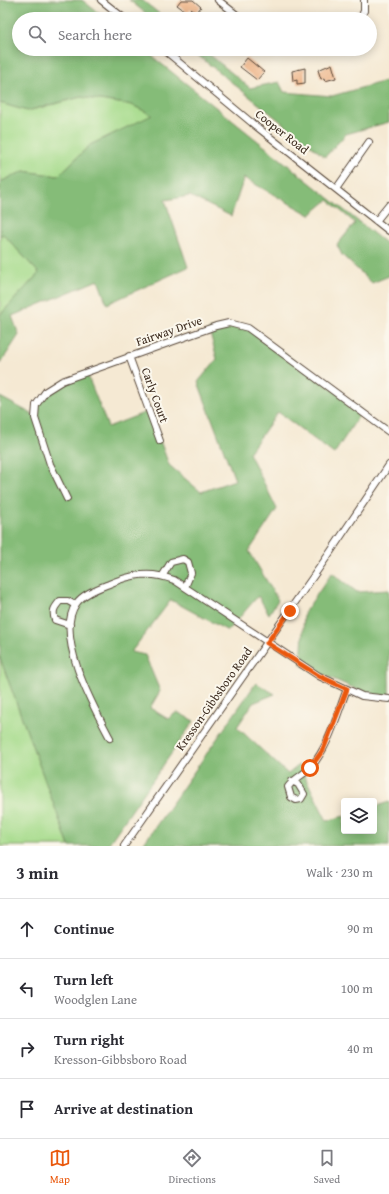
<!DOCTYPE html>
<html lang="en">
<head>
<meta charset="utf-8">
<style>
  :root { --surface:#fff; --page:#f7f7f7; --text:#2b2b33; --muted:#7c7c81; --line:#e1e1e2; --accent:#ea580c }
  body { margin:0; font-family:"Gentium Book Plus",serif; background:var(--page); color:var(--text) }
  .controls { position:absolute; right:12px; bottom:12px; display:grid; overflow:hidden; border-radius:4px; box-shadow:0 2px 10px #0003 }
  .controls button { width:36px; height:36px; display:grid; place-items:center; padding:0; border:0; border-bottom:1px solid var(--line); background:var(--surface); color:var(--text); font:20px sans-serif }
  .stop { position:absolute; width:12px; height:12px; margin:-9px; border:3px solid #ea580c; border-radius:50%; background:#fff }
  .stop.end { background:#ea580c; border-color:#fff; box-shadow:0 1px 4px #0008 }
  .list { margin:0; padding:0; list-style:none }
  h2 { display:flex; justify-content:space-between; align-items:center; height:52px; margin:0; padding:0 16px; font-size:17px }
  h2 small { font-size:13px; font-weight:400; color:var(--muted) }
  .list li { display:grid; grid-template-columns:26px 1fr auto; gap:12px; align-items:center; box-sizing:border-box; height:60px; padding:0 16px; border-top:1px solid var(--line) }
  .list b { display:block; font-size:15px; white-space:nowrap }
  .list p { margin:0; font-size:13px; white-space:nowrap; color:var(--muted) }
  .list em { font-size:13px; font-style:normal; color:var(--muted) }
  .icon { flex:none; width:22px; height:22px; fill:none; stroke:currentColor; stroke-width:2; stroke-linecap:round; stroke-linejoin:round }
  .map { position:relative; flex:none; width:389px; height:846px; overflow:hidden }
  .search { position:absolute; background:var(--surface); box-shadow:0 2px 10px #0003; left:12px; right:12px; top:12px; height:44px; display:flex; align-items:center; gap:10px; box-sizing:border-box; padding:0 14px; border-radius:22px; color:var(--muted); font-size:15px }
  .sheet { height:292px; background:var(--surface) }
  nav { display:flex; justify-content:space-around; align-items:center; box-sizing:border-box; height:56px; border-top:1px solid var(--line); background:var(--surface); font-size:11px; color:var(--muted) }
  nav a { display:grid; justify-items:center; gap:2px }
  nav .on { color:var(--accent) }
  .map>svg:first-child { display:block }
</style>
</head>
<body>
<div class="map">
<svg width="389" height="846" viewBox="0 0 389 846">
  <rect width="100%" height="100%" fill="#fbf7ec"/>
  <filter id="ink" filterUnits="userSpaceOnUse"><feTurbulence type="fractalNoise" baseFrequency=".025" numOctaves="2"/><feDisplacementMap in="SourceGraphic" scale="8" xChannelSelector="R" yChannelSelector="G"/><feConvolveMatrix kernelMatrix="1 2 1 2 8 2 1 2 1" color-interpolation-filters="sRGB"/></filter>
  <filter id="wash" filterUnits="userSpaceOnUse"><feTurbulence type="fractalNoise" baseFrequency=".012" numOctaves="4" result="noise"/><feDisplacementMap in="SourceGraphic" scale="16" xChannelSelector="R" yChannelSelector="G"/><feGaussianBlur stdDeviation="0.9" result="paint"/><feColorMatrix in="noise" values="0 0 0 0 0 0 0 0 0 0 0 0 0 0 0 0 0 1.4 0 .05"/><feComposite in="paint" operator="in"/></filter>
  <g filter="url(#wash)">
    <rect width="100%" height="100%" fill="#f5e9d3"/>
    <path fill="#a7dc8d" stroke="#718356" d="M81 97 132 105 153 115 90 145 58 176 24 171 0 182V103L27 111Z
      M3 234 39 273 0 315V236Z
      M0 658 69 846H0Z"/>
    <path fill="#85bc78" stroke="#60734b" d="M0 0H82L106 19H19V49H143L389 246V276L372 283 342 255 337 245 355 223 328 200 310 215 244 178 231 216 190 196 165 200 188 267 107 304 98 280 12 316 19 335 0 364V315L39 273 3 234 0 236V182L24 171 58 176 90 145 152 115 132 105 81 97 27 111 0 103Z
      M129 0H142L166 19H153Z
      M190 49H203L250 88 279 82 284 92 332 96 389 80V122L346 134 325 157Z
      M249 327 362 411 334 454 278 412 249 453 277 509 249 551 278 600 269 614 258 596 228 631 171 600 131 652 145 655 160 691 150 708 168 719 177 712 194 721 107 846H69L0 658V397L34 415 46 392 87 374 108 427 149 411 169 465 201 492 235 480 198 382 217 359 209 329Z
      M332 573 357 592 389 590V696H372L301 665 304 613Z
      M256 683 275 694 253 703 237 727 288 774 299 765 327 821 344 816V831H374V807L389 802V846H142Z"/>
    <g id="blocks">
      <path fill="#ecad7e" d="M181 0H193L201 7 196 13 191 9 188 13 177 5Z
        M247 58 264 72 257 80 240 67Z
        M332 64 336 78 325 81 324 78 321 79 318 70Z
        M305 68V83L297 84V80L293 81 292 71Z"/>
    </g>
  </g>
  <g filter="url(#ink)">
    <use href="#blocks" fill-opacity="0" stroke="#574739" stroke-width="1"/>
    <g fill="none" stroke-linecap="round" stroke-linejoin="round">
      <defs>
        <path id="minor" d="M101 0 125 19
          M218 0 242 19
          M360 19 364 11V0
          M163 49 252 123 389 231
          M336 189 369 142
          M376 221 389 205
          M129 356 160 441
          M67 499 50 464 35 418 36 405 46 391 62 381 216 326 229 323 248 328 389 432
          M163 575 171 562 183 559 188 562 191 573 185 587
          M70 625 55 620C52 611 54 608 60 601H68L75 605
          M110 738C94 708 54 636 76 604 82 594 99 588 109 584 132 574 151 571 174 580L319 676 362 696 389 699
          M292 781 298 784 304 794 301 799 296 800 291 797 288 787C294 778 304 775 311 767 329 746 337 715 347 689
          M124 846 329 554 389 465"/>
      </defs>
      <use href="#minor" stroke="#574739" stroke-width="8"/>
      <use href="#minor" stroke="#fff" stroke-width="6"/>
    </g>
  </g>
  <g fill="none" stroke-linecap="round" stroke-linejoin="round" filter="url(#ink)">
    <path stroke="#ea580c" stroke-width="5" d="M290 611 267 643 319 676 347 689 323 750 310 768"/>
  </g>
  <g text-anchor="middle" stroke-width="4" stroke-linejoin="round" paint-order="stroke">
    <g font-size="12" fill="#3b2a1e" stroke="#fbf7ec">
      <text transform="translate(282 132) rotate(38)" y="4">Cooper Road</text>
      <text transform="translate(169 331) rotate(-19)" y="4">Fairway Drive</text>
      <text transform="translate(155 395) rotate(70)" y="4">Carly Court</text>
      <text transform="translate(214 699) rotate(-55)" y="4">Kresson-Gibbsboro Road</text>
    </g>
  </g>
</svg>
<div class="controls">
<button><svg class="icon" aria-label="layers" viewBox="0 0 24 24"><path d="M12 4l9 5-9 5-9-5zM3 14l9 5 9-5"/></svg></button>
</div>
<div class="stop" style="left:310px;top:768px"></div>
<div class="stop end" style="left:290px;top:611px"></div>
<div class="search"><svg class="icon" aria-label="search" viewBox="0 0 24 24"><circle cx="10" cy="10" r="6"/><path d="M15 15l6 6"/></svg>Search here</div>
</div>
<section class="sheet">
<h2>3 min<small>Walk · 230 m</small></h2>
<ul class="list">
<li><svg class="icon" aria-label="ahead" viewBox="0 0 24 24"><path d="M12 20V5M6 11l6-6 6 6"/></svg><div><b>Continue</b></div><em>90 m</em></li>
<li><svg class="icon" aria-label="left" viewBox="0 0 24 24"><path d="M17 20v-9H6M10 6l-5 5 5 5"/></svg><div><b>Turn left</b><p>Woodglen Lane</p></div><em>100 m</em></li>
<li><svg class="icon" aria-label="right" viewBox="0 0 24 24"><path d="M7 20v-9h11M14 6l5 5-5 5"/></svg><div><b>Turn right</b><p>Kresson-Gibbsboro Road</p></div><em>40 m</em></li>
<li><svg class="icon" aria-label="arrive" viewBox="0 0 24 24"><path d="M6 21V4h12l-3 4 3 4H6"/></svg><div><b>Arrive at destination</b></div></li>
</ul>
</section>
<nav>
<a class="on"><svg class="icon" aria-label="map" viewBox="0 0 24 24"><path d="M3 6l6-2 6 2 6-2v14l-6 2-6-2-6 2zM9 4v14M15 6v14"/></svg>Map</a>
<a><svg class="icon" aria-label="directions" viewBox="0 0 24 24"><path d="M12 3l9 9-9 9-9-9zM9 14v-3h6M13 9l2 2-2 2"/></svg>Directions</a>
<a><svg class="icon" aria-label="saved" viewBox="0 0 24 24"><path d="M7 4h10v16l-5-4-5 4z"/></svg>Saved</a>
</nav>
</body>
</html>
